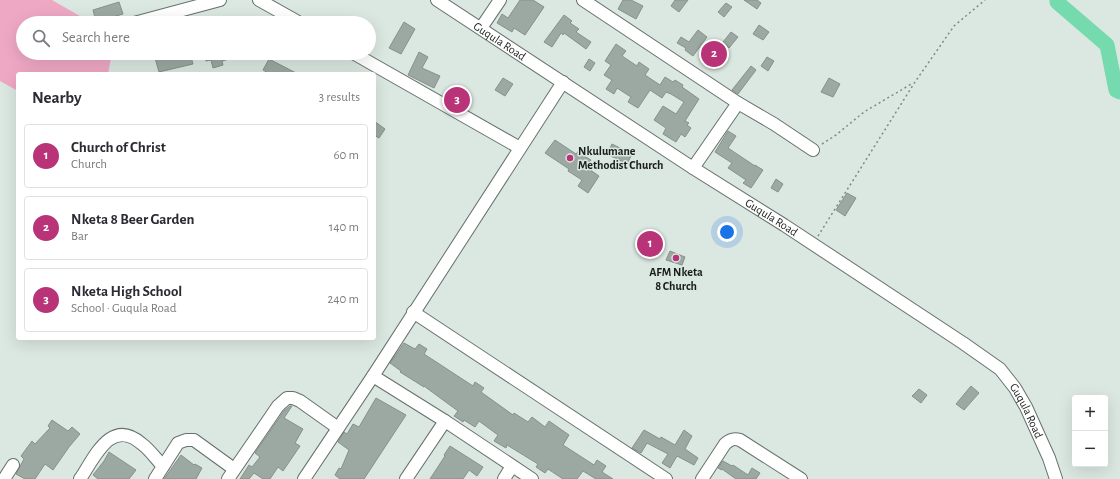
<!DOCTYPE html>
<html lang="en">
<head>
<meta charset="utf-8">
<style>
  :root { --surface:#fff; --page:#f7f7f7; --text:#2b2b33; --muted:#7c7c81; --line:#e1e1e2; --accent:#b83377 }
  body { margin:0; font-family:"Alegreya Sans",sans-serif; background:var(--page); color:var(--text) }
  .controls { position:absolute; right:12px; bottom:12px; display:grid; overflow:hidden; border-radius:4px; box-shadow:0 4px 16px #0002 }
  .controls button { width:36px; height:36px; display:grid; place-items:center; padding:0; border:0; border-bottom:1px solid var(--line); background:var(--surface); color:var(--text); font:20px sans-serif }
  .you { position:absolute; left:727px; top:232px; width:14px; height:14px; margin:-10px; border:3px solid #fff; border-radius:50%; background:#1a73e8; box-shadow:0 0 0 6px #1a73e833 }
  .badge { display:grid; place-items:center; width:26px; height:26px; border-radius:50%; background:var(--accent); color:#fff; font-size:13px; font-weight:700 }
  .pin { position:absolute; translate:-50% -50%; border:2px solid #fff; box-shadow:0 1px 4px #0006 }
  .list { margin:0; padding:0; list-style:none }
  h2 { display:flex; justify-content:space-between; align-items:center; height:52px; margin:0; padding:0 16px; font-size:17px }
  h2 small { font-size:13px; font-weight:400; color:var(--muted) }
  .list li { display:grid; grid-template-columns:26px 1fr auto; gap:12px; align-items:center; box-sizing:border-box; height:64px; margin:0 8px 8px; padding:0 8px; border:1px solid var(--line); border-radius:4px }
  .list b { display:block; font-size:15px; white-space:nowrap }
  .list p { margin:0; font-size:13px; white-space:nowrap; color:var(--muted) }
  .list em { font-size:13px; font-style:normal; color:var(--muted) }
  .icon { flex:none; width:22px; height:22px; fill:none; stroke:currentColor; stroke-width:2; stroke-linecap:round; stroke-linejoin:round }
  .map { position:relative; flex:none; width:1120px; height:479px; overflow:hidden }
  .search { position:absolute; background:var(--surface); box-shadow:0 4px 16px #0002; left:16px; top:16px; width:360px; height:44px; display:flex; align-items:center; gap:10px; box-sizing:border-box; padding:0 14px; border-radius:22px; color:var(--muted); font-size:15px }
  .panel { position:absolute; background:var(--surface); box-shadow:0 4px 16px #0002; left:16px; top:72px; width:360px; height:268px; border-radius:4px }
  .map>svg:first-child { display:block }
</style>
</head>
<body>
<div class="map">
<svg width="1120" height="479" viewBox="0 0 1120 479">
  <rect width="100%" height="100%" fill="#dbe7e1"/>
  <path fill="#efa8c4" d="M0 0H52L92 23H23V53H112L108 74H18V91L0 81Z"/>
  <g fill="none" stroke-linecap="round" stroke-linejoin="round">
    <path stroke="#75daad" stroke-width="15" d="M1057 0V2L1107 45 1116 90 1120 92"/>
  </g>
  <path fill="#9ca8a2" stroke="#86918b" d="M520 0H533L544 7 525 35 514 28 512 32 497 23 502 14 508 18Z
    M623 0H631L643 6 636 19 618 9Z
    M675 0H688L679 12 671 6Z
    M744 0H757L761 3 757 9Z
    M119 2 123 14 96 22 93 10Z
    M726 3 732 7 724 17 718 12Z
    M564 15 572 21 570 23 579 29 576 32 591 42 586 49 564 33 563 35 561 33 552 47 544 42Z
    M404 22 415 29 401 54 389 48Z
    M759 25 769 32 763 40 753 34Z
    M698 30 707 37 693 56 685 50 686 48 677 43 681 37 689 42Z
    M731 32 738 37 729 48 723 42Z
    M616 44 626 51 622 56 637 66 639 62 649 69 645 75 660 85 665 77 673 82 675 80 683 85 682 87 699 99 685 121 689 123 687 125 691 128 685 137 681 134 676 142 663 134 666 128 654 120 663 106 676 114 684 102 671 94 666 92 662 98 650 90 638 108 628 102 631 97 617 88 614 94 606 89 612 80 604 75 611 65 605 61Z
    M419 52 428 57 422 68 440 76 434 88 408 75Z
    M177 53H190L193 64 159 72 155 58Z
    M204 53H228L229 59 222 61 223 65 213 68 211 60 206 61Z
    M767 57 774 61 768 71 761 66Z
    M269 59 298 74H270L263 70Z
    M589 59 595 63 590 71 584 67Z
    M751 66 756 70 738 94 732 90Z
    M503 78 513 84 505 96 495 90Z
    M829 78 840 84 833 97 821 92Z
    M374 121 385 129 379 138 374 135Z
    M728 131 736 136 728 148 755 166V165L763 170 751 188 743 183 746 180 728 168 732 163 715 152Z
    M555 140 576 154 580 149 586 154 584 156 591 160 586 167 599 176 588 193 578 186 582 180 568 171 569 169 545 153Z
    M612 144 632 154 627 164 607 154Z
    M776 179 783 184 778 192 771 188Z
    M847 193 856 198 845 216 836 210Z
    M648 239 655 243 652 249 644 245Z
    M670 251 685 257 682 265 666 260Z
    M404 343 415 349 419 344 427 349 424 354 473 386 475 382 484 388 481 392 513 415 514 413 528 422 532 417 545 427 549 421 569 435 563 445 594 465 597 460 606 466 602 472 613 479H596L583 471 577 479H563L548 469 545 473 536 467 538 464 507 445 506 448 494 441 498 435 479 421 475 427 464 420 463 422 454 416 458 411 424 386V387L400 372 401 371 390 363Z
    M971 386 979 393 964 410 956 404Z
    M919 389 927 395 921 403 912 396Z
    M376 398 406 415 364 479H340L335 475 339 468 341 469 349 450 338 442 344 432 347 434 353 424 359 427Z
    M290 406H292L284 418 303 429 295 443 300 446 283 471 278 467 270 479H263L254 473 249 479H240L249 465 252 467 260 457 255 453 284 411Z
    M52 420 68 431 72 427 80 434 69 447 53 470 45 464 35 479H25L16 474 24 459 21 456 32 441 35 444 50 428 48 426Z
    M644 430 660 439 661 437 675 445 684 430 692 436 685 449 698 458 694 465 677 456 670 468 662 463 668 454 647 443 641 453 632 448Z
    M450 446 483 467 477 476 469 470 463 479H430L445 456 444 455Z
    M109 452 136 470 129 479H98L93 475 104 461Z
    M181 455 194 465 195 464 202 468 196 479H164Z
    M723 461 732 466 733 465 748 475 752 468 760 473 756 479H736L722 469V470L718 468Z"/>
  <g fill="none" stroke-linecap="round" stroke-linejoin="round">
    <defs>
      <g id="minor">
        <path d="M259 0 300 23"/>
        <path id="s1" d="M437 0 693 168 784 225 963 343 1000 369 1015 388 1026 407 1049 458 1056 479"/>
        <path d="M583 0 738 103 693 168"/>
        <path d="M134 23 220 0"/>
        <path d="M481 28 500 0"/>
        <path d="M353 53 520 148"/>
        <path d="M738 103 774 124 813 150"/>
        <path d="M413 312 666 479"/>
        <path d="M373 376 445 421 532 479"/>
        <path d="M4 479 13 465"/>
        <path d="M80 479C95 457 111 417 142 444 150 450 156 459 163 466"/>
        <path d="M155 479 178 443 186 440H194L234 469"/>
        <path d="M228 479 278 406 287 398H293L300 401 338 428"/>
        <path d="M304 479 373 376 563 82"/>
        <path d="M406 479 445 421"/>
        <path d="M504 479 512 466"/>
        <path d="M702 479 725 444C730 439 734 438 740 440L801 479"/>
      </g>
    </defs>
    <use href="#minor" stroke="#67716c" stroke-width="14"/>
    <path stroke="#808984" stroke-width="1.5" stroke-dasharray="2 3" stroke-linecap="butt" d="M822 144 836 135 864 112 913 83
      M818 236 915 82 954 26 985 0"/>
    <use href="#minor" stroke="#fff" stroke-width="12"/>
  </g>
  <g fill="#b83377" stroke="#dbe7e1" stroke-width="1.5">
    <circle cx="570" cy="158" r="4"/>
    <circle cx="676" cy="258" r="4"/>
  </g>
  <g text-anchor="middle" stroke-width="3" stroke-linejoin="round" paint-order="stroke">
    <g font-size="12" fill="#191d1b" stroke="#dbe7e1">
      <text dy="4" stroke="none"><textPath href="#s1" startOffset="75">Guqula Road</textPath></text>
      <text dy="4" stroke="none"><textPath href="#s1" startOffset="399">Guqula Road</textPath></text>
      <text dy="4" stroke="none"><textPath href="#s1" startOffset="723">Guqula Road</textPath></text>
    </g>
    <g font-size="12" font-weight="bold" fill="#191d1b" stroke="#dbe7e1" text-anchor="start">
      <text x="578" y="155">Nkulumane<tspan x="578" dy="14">Methodist Church</tspan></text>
      <text x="676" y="276" text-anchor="middle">AFM Nketa<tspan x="676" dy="14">8 Church</tspan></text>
    </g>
  </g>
</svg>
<div class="controls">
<button>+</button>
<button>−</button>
</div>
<div class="you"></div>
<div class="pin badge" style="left:650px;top:244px">1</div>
<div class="pin badge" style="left:714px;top:54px">2</div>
<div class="pin badge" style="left:457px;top:100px">3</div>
<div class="search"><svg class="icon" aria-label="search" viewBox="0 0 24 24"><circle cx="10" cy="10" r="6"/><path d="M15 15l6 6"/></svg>Search here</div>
<section class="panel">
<h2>Nearby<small>3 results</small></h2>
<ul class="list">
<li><span class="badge">1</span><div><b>Church of Christ</b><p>Church</p></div><em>60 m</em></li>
<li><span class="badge">2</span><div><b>Nketa 8 Beer Garden</b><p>Bar</p></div><em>140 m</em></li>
<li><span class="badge">3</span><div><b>Nketa High School</b><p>School · Guqula Road</p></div><em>240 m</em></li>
</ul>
</section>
</div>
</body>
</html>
